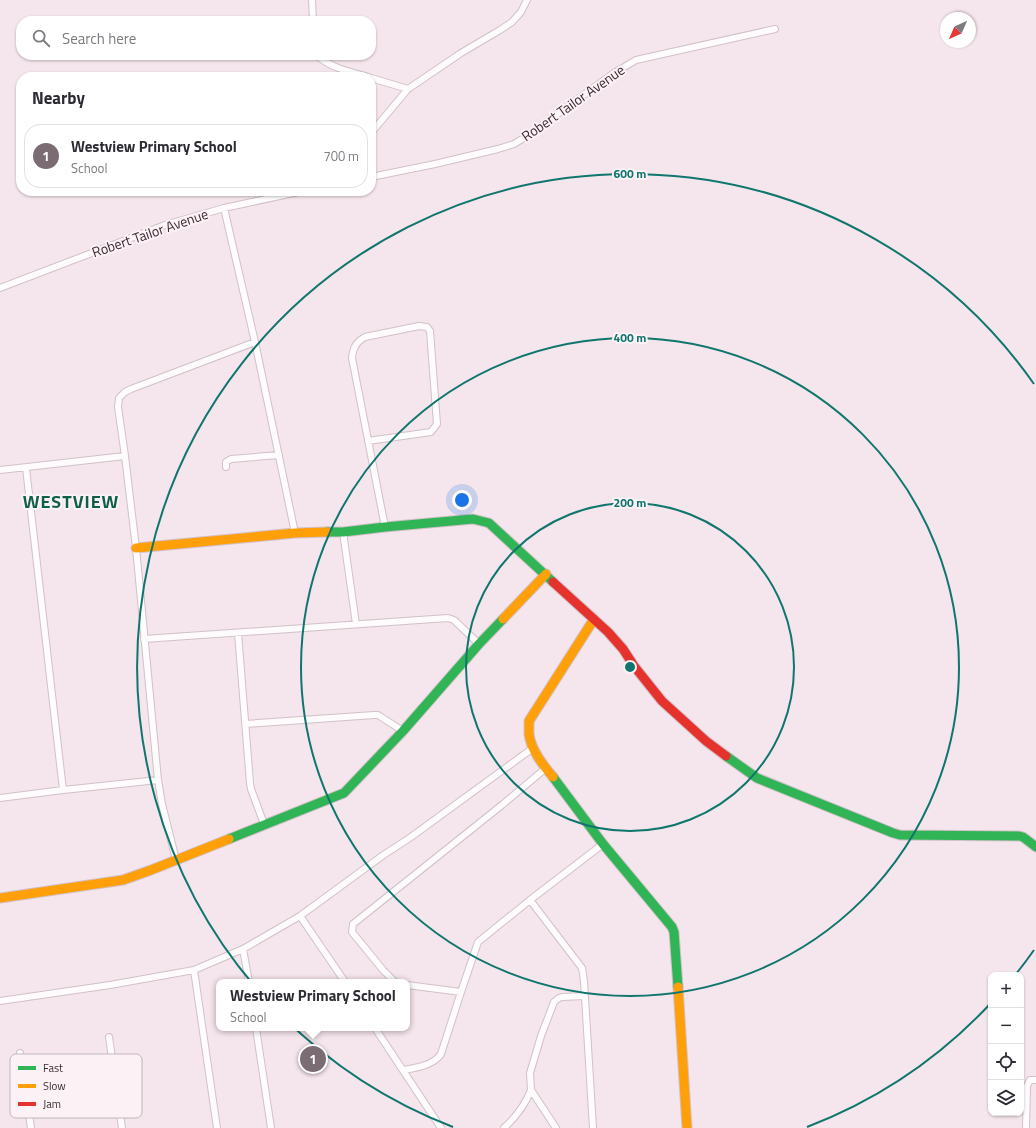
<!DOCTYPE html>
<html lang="en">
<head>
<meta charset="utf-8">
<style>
  :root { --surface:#fff; --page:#f2f2f3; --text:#2b2b33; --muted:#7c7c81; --line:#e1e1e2; --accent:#7b6b72 }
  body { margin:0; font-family:"Titillium Web",sans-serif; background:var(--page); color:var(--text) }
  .controls { position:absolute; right:12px; bottom:12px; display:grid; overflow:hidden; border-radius:8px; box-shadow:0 1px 3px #0004 }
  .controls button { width:36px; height:36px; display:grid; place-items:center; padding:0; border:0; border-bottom:1px solid var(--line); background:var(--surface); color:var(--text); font:20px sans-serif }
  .compass { position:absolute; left:940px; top:12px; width:36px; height:36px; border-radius:50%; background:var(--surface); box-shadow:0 1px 3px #0004; rotate:225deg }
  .you { position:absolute; left:462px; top:500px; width:14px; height:14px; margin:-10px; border:3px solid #fff; border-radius:50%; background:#1a73e8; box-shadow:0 0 0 6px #1a73e833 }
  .badge { display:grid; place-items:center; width:26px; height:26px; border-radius:50%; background:var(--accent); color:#fff; font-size:13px; font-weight:700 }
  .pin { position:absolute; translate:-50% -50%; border:2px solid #fff; box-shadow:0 1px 4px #0006 }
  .popup { position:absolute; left:216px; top:979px; width:194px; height:52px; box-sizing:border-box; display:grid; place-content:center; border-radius:8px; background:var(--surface); filter:drop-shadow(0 1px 3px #0005); font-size:13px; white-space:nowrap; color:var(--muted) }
  .popup b { font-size:15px; color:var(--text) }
  .popup::after { content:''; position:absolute; left:50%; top:100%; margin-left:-8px; border:8px solid transparent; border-top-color:var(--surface) }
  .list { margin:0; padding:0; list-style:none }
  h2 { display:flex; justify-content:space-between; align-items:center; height:52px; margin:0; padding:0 16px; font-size:17px }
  h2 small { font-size:13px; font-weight:400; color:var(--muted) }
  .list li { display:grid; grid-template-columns:26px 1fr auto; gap:12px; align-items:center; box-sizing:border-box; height:64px; margin:0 8px 8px; padding:0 8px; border:1px solid var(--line); border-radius:16px }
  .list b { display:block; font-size:15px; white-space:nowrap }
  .list p { margin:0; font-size:13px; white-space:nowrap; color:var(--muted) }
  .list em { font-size:13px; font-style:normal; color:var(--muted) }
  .icon { flex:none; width:22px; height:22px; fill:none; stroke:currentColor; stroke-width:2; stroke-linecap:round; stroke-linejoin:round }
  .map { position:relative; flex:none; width:1036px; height:1128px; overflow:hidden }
  .search { position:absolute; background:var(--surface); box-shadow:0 1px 3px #0004; left:16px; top:16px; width:360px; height:44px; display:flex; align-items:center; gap:10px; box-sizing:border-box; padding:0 14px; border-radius:16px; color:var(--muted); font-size:15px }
  .panel { position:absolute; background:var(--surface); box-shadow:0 1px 3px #0004; left:16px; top:72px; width:360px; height:124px; border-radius:16px }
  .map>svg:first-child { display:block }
</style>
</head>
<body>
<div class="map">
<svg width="1036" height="1128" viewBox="0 0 1036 1128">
  <rect width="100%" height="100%" fill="#f5e5ec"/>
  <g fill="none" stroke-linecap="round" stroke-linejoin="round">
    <defs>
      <path id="street" d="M312 0 313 21
        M317 55C327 67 354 73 369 77
        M371 78 408 89
        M371 133 408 89 461 53 500 30 512 22 521 12 527 0
        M371 177 435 164 498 149 514 144 527 136 614 73 636 60 775 29
        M224 208 255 342 295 533
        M0 288 165 225 224 208 303 191
        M368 441 431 432 437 424 430 331 427 327 419 326 365 337C356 342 353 348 352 358L385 527
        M226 467V462L231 459 279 455
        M26 468 63 790
        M0 470 125 456
        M343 532 356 624
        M238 633 250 783 251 789 264 824
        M144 639 448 618 454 620 479 644
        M245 724 374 715H378L403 731
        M0 798 63 790 158 780
        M176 860 162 804 158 780 136 548 125 456 118 407 119 398 125 392 131 389 255 342
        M530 900 582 968 584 981 593 1128
        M300 916 345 982
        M243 949 249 982
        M194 970 217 1128
        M395 982 383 970 352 932 353 924 502 805 546 768
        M407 985 461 992
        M0 1001 110 985 194 970 243 949 300 916 382 856 411 837 533 748
        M256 1028 271 1128
        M375 1028 441 1128
        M109 1037 122 1128
        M20 1053 31 1128
        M403 1070C416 1068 434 1065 441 1054L461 992 478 942 530 900 603 844
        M504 1128C516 1117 525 1105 531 1090
        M556 1128 531 1090 530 1073 541 1036 554 1002 559 998 562 997 585 996
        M1026 1128 1027 1086 1030 1080H1036"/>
      <path id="fast" d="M327 532H343L385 527 473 519 489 523 553 582
        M726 756 757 778 893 833 900 835 1019 836 1023 837 1036 847
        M553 777 603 844 672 927 674 932 678 987
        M229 839 344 793 403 731 479 644 503 619"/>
      <path id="slow" d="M136 548 295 533 327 532
        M503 619 546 574
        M553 777C543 765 531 750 529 734 529 730 529 725 529 721L594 619
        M0 898 123 880 151 870 229 839
        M678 987 687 1128"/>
      <path id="jam" d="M553 582 608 632 623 649 634 666 662 701 706 741 726 756"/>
    </defs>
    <use href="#street" stroke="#d1c1c8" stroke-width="8"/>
    <use href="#fast" stroke="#d1c1c8" stroke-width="11"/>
    <use href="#slow" stroke="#d1c1c8" stroke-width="11"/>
    <use href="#jam" stroke="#d1c1c8" stroke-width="11"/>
    <use href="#street" stroke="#fefbfc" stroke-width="6"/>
    <use href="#fast" stroke="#30b455" stroke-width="9"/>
    <use href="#slow" stroke="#ff9f0a" stroke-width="9"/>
    <use href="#jam" stroke="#e5322d" stroke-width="9"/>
  </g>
  <g fill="none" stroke="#0f766e" stroke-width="2">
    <circle cx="630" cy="667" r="164"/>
    <circle cx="630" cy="667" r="329"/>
    <path d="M1034 950A493 493 0 0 1 1016 974M991 1003A493 493 0 0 1 807 1127M453 1127A493 493 0 1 1 1034 384"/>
  </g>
  <g text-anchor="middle" stroke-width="4" stroke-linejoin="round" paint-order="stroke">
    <g font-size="14" fill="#3a2931" stroke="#fcf2f6">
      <text transform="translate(573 103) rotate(-35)" y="5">Robert Tailor Avenue</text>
      <text transform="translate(150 233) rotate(-19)" y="5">Robert Tailor Avenue</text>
    </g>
    <g font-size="18" font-weight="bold" letter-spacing="1" fill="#0f5e49" stroke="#fcf2f6">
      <text x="71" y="508">WESTVIEW</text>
    </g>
  </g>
  <rect x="10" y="1054" width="132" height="64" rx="6" fill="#fcf2f6" stroke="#c2b6bb" stroke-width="1"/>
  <rect x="18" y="1066" width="18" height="4" fill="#30b455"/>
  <rect x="18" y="1084" width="18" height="4" fill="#ff9f0a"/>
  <rect x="18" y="1102" width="18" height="4" fill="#e5322d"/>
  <g font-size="11" fill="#3a2931">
    <text x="43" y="1072">Fast</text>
    <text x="43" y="1090">Slow</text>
    <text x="43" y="1108">Jam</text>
  </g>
  <circle cx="630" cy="667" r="6" fill="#0f766e" stroke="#fcf2f6" stroke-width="2"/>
  <g font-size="12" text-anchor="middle" font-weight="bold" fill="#0f766e" stroke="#fcf2f6" stroke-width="4" stroke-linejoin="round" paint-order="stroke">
    <text x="630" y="178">600 m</text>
    <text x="630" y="342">400 m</text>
    <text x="630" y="507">200 m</text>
  </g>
</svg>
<div class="controls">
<button>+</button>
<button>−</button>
<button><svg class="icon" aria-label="locate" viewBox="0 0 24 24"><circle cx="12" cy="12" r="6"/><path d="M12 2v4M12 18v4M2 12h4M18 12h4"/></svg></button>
<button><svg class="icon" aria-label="layers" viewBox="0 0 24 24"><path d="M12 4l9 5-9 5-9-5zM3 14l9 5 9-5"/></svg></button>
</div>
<svg class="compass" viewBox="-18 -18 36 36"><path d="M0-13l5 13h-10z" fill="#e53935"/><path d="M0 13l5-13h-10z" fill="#7c7c81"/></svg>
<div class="you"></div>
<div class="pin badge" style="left:313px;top:1059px">1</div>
<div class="popup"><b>Westview Primary School</b>School</div>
<div class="search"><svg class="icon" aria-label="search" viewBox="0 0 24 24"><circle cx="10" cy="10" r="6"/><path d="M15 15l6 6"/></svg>Search here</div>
<section class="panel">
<h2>Nearby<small></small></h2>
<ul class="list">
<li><span class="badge">1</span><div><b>Westview Primary School</b><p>School</p></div><em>700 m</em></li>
</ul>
</section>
</div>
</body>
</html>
